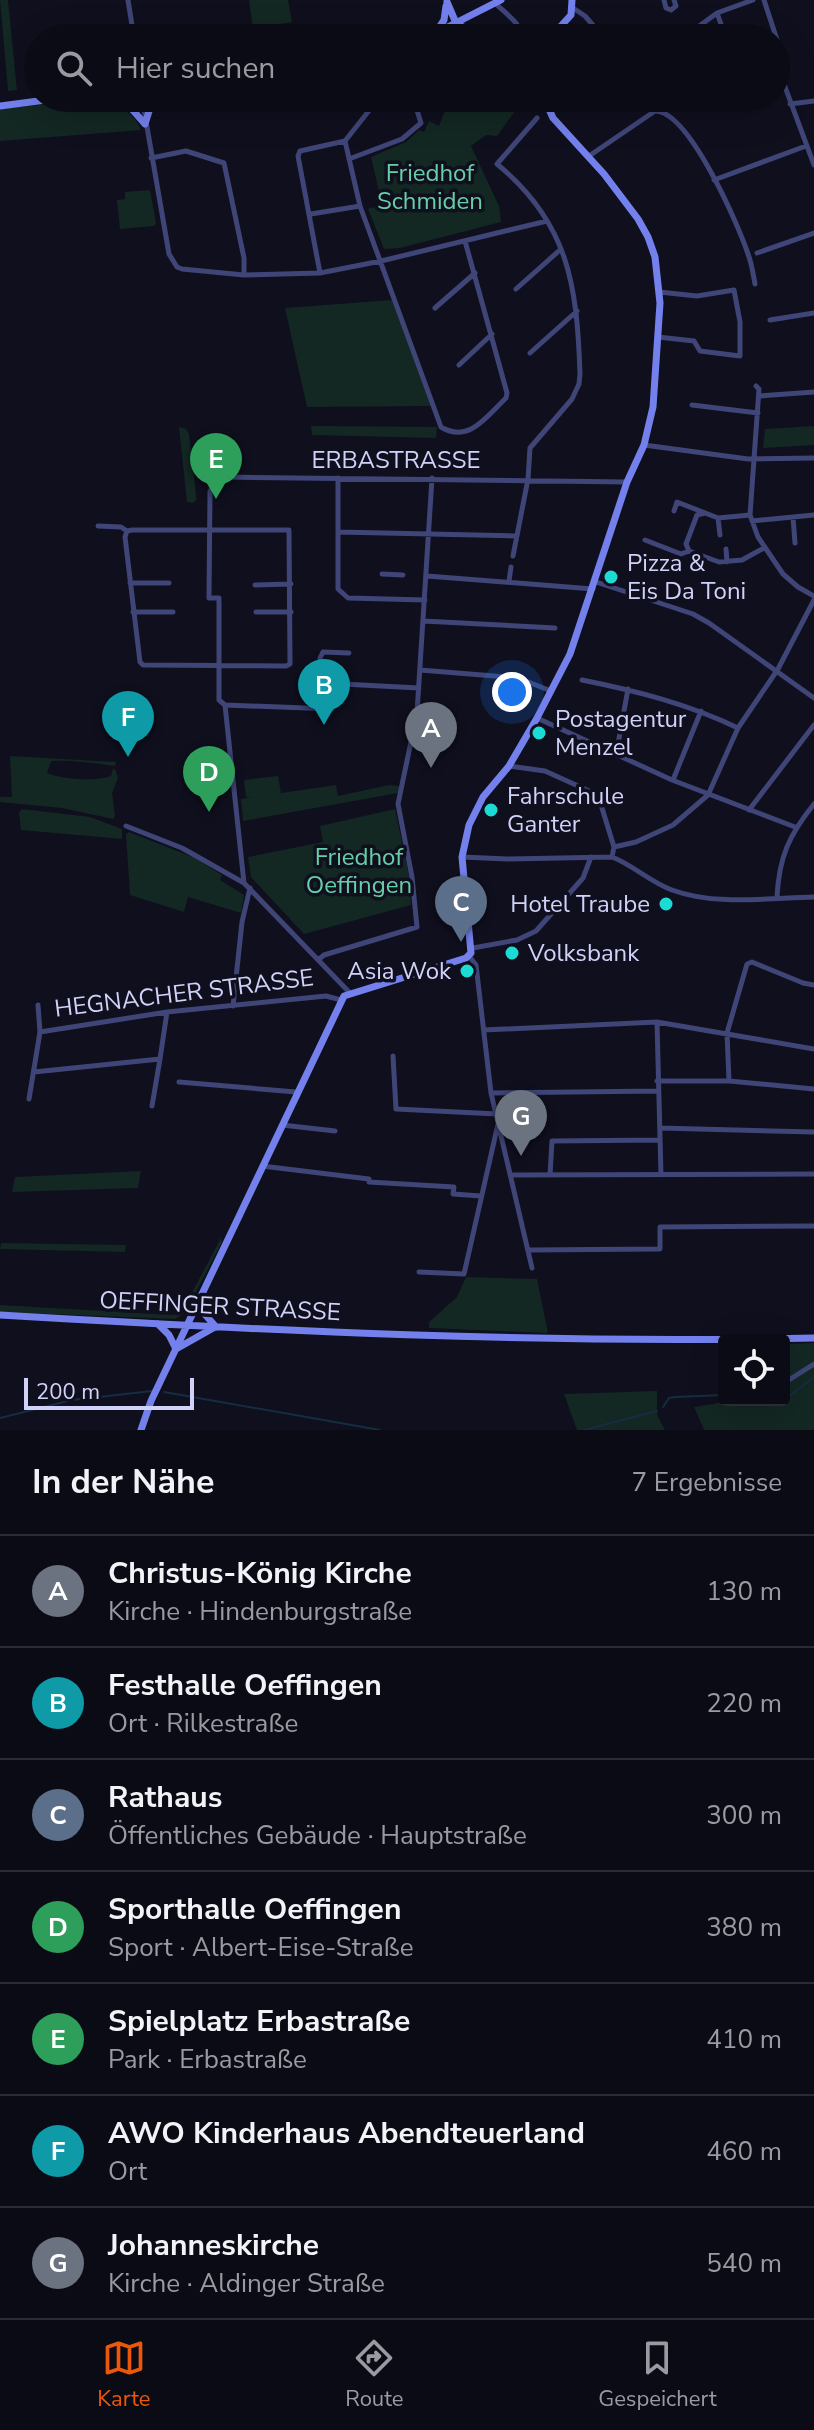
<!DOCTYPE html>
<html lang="de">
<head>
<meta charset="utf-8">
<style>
  :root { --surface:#0b0b16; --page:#14141f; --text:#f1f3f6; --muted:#9a9ba1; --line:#2b2b35; --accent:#ea580c }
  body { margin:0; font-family:"Nunito Sans",sans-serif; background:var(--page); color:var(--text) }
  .controls { position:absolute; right:24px; bottom:24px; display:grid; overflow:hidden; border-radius:8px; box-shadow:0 8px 32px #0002 }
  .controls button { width:72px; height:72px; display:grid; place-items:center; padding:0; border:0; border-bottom:2px solid var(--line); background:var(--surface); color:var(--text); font:40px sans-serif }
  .scale { position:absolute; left:24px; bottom:20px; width:170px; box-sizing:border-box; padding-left:8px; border:4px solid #d1d2f9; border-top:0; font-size:22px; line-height:28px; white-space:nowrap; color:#d1d2f9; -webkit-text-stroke:6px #0f0f1e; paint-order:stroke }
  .you { position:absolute; left:512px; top:692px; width:28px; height:28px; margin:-20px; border:6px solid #fff; border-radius:50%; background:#1a73e8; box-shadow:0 0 0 12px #1a73e833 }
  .badge { display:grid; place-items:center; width:52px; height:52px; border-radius:50%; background:var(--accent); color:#fff; font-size:26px; font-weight:700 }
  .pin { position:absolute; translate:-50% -66px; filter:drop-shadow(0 2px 4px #0008) }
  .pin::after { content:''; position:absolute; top:42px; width:28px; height:24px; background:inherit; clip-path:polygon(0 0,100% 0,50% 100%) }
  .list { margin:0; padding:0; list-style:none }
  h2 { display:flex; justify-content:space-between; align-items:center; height:104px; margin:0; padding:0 32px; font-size:34px }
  h2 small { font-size:26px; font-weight:400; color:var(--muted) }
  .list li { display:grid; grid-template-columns:52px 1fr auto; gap:24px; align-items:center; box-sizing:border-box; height:112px; padding:0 32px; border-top:2px solid var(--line) }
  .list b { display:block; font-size:30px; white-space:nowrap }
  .list p { margin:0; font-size:26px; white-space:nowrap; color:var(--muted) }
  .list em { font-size:26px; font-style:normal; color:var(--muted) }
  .icon { flex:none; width:44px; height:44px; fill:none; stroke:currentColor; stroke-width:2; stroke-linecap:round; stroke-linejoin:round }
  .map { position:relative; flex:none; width:814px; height:1430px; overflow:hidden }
  .search { position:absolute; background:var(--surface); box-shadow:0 8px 32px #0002; left:24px; right:24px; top:24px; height:88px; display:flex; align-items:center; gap:20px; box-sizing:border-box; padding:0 28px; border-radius:44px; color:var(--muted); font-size:30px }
  .sheet { height:888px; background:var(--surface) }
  nav { display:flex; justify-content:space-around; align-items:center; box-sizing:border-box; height:112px; border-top:2px solid var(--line); background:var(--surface); font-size:22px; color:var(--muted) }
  nav a { display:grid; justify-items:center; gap:4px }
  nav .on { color:var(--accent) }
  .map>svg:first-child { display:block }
</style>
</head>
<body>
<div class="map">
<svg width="814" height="1430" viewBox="0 0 814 1430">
  <rect width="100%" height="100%" fill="#0f0f1e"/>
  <path fill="#132723" d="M0 0H8L17 90 8 91Z
    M249 0H288L292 22 253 29Z
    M450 98H505L518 107 497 136 486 135 471 146 499 206 501 222 400 248 384 249 368 209 382 205 371 157 406 142 419 130 424 132 429 121 439 126Z
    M77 101C103 104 130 102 141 130L0 141V109Z
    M150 190 156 223 154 226 120 229 117 200 125 199V192Z
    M392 300 431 406 307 407 285 308Z
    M311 426 437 427 436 438 312 435Z
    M814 426V445L763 448 765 429Z
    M179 427 186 429 189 434 196 495V500L193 503 187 502Z
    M10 756 116 762 115 766C95 763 73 760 51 761L47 773C60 779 95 782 111 776L113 769H115L118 778 112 793 115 816 113 819 62 808 0 802V797H12Z
    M278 776 281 793 336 785 338 796 389 785 399 786 398 793 243 821 241 799 251 797H246L244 780Z
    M22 809 90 817 122 829V839L21 830 19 812Z
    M395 809 409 876 411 905 304 934 251 877 248 857 323 842 320 826Z
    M129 832 195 858 222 875 220 880 244 895 241 913 188 897 184 912 130 895 126 834Z
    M141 1171 138 1188 12 1192 15 1177Z
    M221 1238 222 1242 188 1307 182 1315 175 1319 0 1312V1305L174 1315 185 1306Z
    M1 1243 126 1245 125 1252 0 1249Z
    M466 1277 537 1279 548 1333 429 1328V1322L457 1297Z
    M814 1343V1430H704L694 1407 736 1400H784V1344Z
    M657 1391V1415L665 1430H577L564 1394Z"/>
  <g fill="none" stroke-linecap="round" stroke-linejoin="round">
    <path stroke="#152d42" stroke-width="2" d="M164 1392 380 1430
      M740 1400 744 1405 782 1402 814 1377
      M663 1407 669 1398 675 1397 724 1395
      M0 1418 72 1400 152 1391
      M584 1430 657 1411"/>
    <path stroke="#3f4577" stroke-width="5" d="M128 0 134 38
      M664 0 666 8 671 10 676 6 674 0
      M764 0 780 49
      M495 3C505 13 522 24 522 38
      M573 8 585 16 604 38
      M717 13 726 38
      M683 38 717 13 753 0
      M776 78 781 76 814 165
      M142 98 169 254 177 267 182 269 244 275 320 273 381 261 547 221
      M379 98 345 141 360 206 441 427C469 444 487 416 506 398L507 393 465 241
      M639 98 653 106 655 111
      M698 103 715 98
      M790 104 814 101
      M589 156 655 111C689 111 738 224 748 254 752 264 753 274 755 284
      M151 158 186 151 224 163 244 258V275
      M349 159 402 139 421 123 413 98
      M714 180 806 146
      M311 214 360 206
      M757 253 814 233
      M320 273 298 156 300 151 345 141
      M516 289 561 249
      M435 308 475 273
      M770 320 814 313
      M658 337 694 341 700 351 740 356V322L734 290 697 296 659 292
      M530 353 577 311
      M459 365 492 334
      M756 386 759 389 750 515 758 537 783 574 798 587 814 596
      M759 396 814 392
      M692 405 758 413
      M644 445 748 459 814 458
      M338 478V589L348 598 425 600
      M674 511 677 502 718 518 750 515
      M793 517 795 543
      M718 518 720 535
      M752 521 814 515
      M98 526 121 527 127 531
      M132 530H289L290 664 286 666 143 665 140 662 125 537 127 531Z
      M338 532 517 536
      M645 540 681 554 689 551 719 562 742 560 764 548
      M726 549 727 562
      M689 551 686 544 697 515 705 513
      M513 556 528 479 530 448 572 399 579 384 580 374C577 286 569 223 497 164L537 118
      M382 574 403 575
      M427 576 593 589
      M509 581 511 567
      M596 582 693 614 709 623 814 698
      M130 583H169
      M255 585 291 584
      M133 612H173
      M256 612H291
      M423 621 555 628
      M349 653 323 652 320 658 323 683 419 688
      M778 669 814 600
      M420 670 518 678 551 691
      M582 680C637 691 688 704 738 728
      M225 705 332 709
      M537 718 672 780 795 827
      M616 755 628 689
      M509 766 545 771 598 795 614 847
      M673 780 701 711
      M749 810 814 725
      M126 826 182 848 244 883 349 992
      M462 857 507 859 612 857C633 865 650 882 672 890 715 906 769 898 814 897
      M612 857 614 847 636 842 673 825 708 795 738 728 776 672
      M244 883 225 705 219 700V598H209L210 491 222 477 627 482
      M777 897C779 857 789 835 814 804
      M473 948 517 940 536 931 583 878 591 857
      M469 956 476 965 491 1093 532 1268
      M318 960 324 955 417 927 412 877 398 804 417 713 432 478
      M233 1006 242 922 250 888
      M657 1022 661 1175
      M484 1030 657 1022 814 1049
      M40 1032 167 1012 326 996 341 1000
      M393 1056 396 1109 497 1114
      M34 1072 160 1059 167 1012
      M657 1081H729L814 1089
      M729 1081 727 1033 747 964 752 962 803 983 814 985
      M179 1082 296 1092
      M491 1093 658 1091
      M29 1099 40 1032 38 1005
      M152 1106 160 1059
      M282 1125 335 1131
      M660 1128 814 1132
      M262 1166 369 1179
      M511 1175 814 1174
      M550 1175 552 1141 660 1140
      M369 1182 454 1187 453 1194 481 1196
      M528 1250 660 1249V1227L814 1226
      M419 1272 464 1274 498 1124
      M784 1383 814 1364"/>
    <path stroke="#7481ed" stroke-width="7" d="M447 2 456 23 483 38
      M437 31 444 20 446 6
      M426 38 501 0
      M550 38 571 15 572 0
      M102 98 130 107 145 124
      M0 106 61 98
      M145 124 150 108 164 98
      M198 1301 202 1311 216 1327
      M0 1315C271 1331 543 1344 814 1338
      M158 1324 169 1335 176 1349
      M176 1349 215 1327
      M141 1430 151 1401 344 996 466 958 471 953 462 857 469 825 483 797 509 766 537 718 570 654 627 482 644 445 653 407 660 303 655 257 648 237 638 219 604 174 553 118 544 98"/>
  </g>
  <g fill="#1cdbd4" stroke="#0f0f1e" stroke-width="3">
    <circle cx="611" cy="577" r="8"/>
    <circle cx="539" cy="733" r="8"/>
    <circle cx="491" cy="810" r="8"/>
    <circle cx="666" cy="904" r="8"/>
    <circle cx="512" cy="953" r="8"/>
    <circle cx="467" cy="971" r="8"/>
  </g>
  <g text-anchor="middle" stroke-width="7" stroke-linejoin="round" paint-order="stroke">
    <g font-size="24" fill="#67cfa7" stroke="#0f0f1e">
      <text x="430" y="181">Friedhof<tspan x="430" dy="28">Schmiden</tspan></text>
      <text x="359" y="865">Friedhof<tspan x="359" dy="28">Oeffingen</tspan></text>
    </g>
    <g font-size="24" fill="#d1d2f9" stroke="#0f0f1e">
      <text x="396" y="468">ERBASTRASSE</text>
      <text transform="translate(184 993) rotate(-7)" y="8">HEGNACHER STRASSE</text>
      <text transform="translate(220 1306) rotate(3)" y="8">OEFFINGER STRASSE</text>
    </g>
    <g font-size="24" fill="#d1d2f9" stroke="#0f0f1e" text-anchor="start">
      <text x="627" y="571">Pizza &amp;<tspan x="627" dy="28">Eis Da Toni</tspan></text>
      <text x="555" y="727">Postagentur<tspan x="555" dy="28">Menzel</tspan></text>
      <text x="507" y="804">Fahrschule<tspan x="507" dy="28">Ganter</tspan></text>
      <text x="650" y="912" text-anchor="end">Hotel Traube</text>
      <text x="528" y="961">Volksbank</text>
      <text x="451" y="979" text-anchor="end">Asia Wok</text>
    </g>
  </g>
</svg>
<div class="controls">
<button><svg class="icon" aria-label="locate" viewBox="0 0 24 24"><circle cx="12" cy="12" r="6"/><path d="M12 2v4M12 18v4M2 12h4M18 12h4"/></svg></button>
</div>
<div class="scale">200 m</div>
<div class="you"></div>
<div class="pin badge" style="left:431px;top:768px;background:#6b7280">A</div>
<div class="pin badge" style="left:324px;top:725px;background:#0f9aa8">B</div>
<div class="pin badge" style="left:461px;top:942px;background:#5c6f8a">C</div>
<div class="pin badge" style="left:209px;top:812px;background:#2e9e5b">D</div>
<div class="pin badge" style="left:216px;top:499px;background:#2e9e5b">E</div>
<div class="pin badge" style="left:128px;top:757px;background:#0f9aa8">F</div>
<div class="pin badge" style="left:521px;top:1156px;background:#6b7280">G</div>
<div class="search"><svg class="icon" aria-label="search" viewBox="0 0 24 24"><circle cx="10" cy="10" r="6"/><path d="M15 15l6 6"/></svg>Hier suchen</div>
</div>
<section class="sheet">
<h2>In der Nähe<small>7 Ergebnisse</small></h2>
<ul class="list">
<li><span class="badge" style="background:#6b7280">A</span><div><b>Christus-König Kirche</b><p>Kirche · Hindenburgstraße</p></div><em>130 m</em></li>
<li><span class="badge" style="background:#0f9aa8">B</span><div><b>Festhalle Oeffingen</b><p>Ort · Rilkestraße</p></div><em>220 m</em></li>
<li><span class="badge" style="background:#5c6f8a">C</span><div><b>Rathaus</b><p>Öffentliches Gebäude · Hauptstraße</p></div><em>300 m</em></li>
<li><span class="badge" style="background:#2e9e5b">D</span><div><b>Sporthalle Oeffingen</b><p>Sport · Albert-Eise-Straße</p></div><em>380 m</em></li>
<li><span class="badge" style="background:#2e9e5b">E</span><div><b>Spielplatz Erbastraße</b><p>Park · Erbastraße</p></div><em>410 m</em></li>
<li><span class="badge" style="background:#0f9aa8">F</span><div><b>AWO Kinderhaus Abendteuerland</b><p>Ort</p></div><em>460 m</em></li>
<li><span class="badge" style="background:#6b7280">G</span><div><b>Johanneskirche</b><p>Kirche · Aldinger Straße</p></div><em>540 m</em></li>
</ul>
</section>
<nav>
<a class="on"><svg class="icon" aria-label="map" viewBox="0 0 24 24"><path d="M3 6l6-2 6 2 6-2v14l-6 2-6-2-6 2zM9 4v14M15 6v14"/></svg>Karte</a>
<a><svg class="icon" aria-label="directions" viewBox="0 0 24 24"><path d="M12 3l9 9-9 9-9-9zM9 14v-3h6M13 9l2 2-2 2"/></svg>Route</a>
<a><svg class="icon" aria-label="saved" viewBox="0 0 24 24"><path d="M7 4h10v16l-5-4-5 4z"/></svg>Gespeichert</a>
</nav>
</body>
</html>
